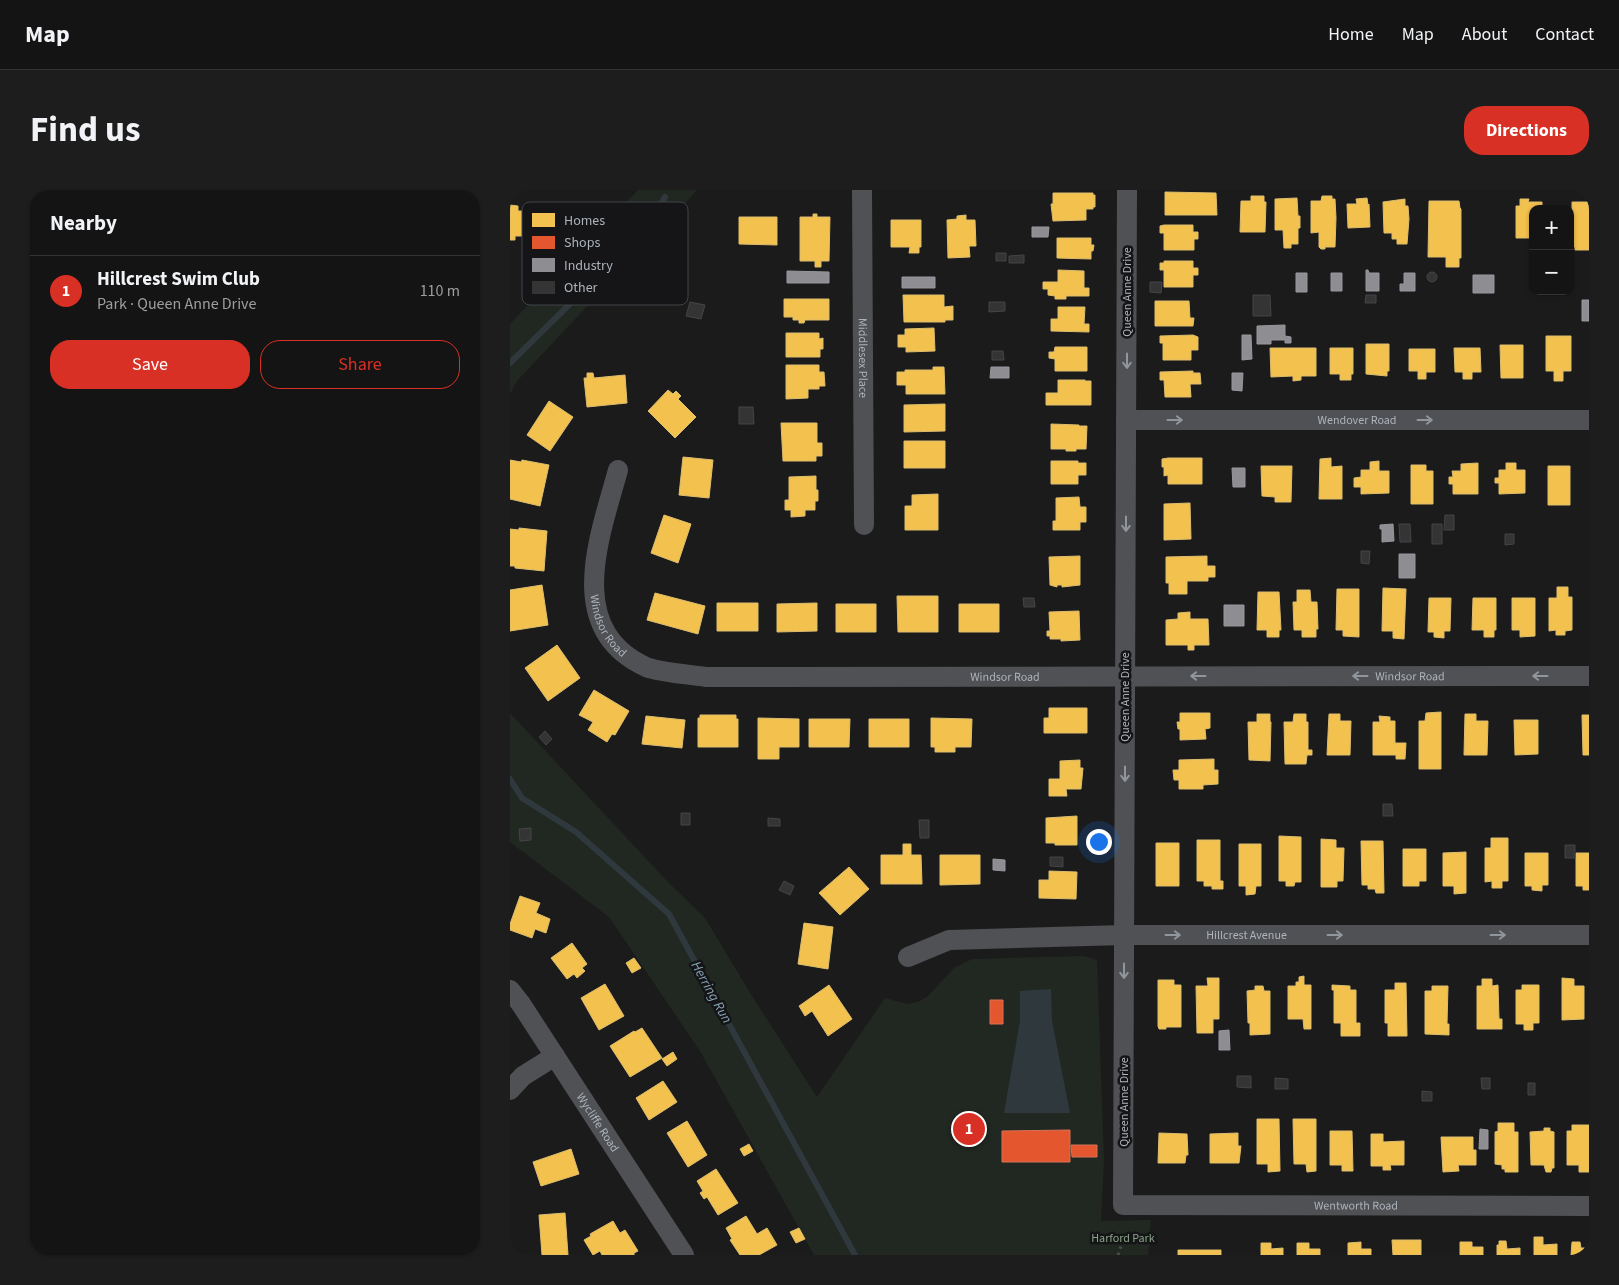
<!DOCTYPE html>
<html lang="en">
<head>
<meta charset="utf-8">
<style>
  :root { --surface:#141414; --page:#1d1d1d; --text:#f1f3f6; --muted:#9d9ea0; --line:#333334; --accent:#d93025 }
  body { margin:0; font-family:"Source Sans 3",sans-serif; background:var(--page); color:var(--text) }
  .controls { position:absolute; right:15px; top:15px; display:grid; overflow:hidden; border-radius:10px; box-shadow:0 1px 4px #0004 }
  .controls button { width:45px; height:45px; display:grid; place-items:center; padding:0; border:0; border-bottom:1px solid var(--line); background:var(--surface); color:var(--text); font:25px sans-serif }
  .you { position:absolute; left:588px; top:651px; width:18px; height:18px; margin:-12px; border:4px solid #fff; border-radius:50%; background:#1a73e8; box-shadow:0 0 0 8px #1a73e833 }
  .badge { display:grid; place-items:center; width:32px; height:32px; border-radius:50%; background:var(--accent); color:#fff; font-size:16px; font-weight:700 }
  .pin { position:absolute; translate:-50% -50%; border:2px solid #fff; box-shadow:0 1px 5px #0006 }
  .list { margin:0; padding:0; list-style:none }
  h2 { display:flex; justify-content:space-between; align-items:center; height:65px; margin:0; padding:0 20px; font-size:21px }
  h2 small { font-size:16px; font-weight:400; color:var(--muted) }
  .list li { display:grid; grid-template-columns:32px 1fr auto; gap:15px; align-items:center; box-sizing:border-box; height:70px; padding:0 20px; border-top:1px solid var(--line) }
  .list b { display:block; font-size:19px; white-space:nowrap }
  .list p { margin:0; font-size:16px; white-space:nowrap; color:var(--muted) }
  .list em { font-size:16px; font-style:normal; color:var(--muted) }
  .actions { display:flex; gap:10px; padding:15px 20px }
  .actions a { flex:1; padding:11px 0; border:1px solid var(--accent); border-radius:20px; text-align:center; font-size:18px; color:var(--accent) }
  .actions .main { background:var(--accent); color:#fff }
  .map { position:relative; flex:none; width:1079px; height:1065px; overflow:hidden; border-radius:20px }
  header { display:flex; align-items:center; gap:30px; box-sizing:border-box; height:70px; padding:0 25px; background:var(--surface); border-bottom:1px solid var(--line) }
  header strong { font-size:24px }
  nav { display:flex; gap:28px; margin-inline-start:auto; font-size:18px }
  .intro { display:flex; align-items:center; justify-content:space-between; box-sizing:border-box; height:120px; padding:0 30px }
  h1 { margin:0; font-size:35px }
  .button { padding:12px 22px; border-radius:20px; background:var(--accent); color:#fff; font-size:18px; font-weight:700 }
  main { display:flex; gap:30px; padding:0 30px }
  aside { flex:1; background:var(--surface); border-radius:20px; box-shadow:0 1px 4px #0004 }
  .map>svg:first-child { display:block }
</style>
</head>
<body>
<header>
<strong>Map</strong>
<nav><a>Home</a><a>Map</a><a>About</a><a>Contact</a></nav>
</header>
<div class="intro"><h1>Find us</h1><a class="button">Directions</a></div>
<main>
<aside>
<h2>Nearby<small></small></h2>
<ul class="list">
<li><span class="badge">1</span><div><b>Hillcrest Swim Club</b><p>Park · Queen Anne Drive</p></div><em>110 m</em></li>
</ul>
<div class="actions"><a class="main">Save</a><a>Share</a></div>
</aside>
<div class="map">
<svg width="1079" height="1065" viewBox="0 0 1079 1065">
  <rect width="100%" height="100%" fill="#1b1b1b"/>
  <path fill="#212821" d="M128 0H187L103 94 85 108 7 191 0 204V134Z
    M0 523 157 691 195 728 242 806 307 907 375 808 397 814 408 812 418 806 444 778 462 769 574 766 587 770 594 971 591 1031 641 1030 638 1065H304L190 861 99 727 0 652Z"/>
  <path fill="#2f383d" d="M541 799 542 831 560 923H494L510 831V801Z"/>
  <path fill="#f2c14e" stroke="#ddbd6f" d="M655 2 706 3 707 25H655Z
    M543 3H583V5H585V17H583V19H576V30L543 31 541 14H543Z
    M741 6H754V12H756L755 42H730L731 11H741Z
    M812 6H822V9H825L826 28 825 57H815V59H811L809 57V42L801 43V11H811Z
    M787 8 788 26H790V38H788V54H781V58H774L773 40H765V9Z
    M857 8 858 15 859 14 860 37 838 38 837 14H847L846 9Z
    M895 9V16H898L899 29 897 54H887V49H882V43H874L873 12Z
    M1010 9H1019L1018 12H1032V19H1023V48H1006V16H1010Z
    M919 11H949L950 18 951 19V68H949V77H936V67H918Z
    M1062 12H1079V60H1065V57H1062Z
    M0 15 8 16V21H16V46H5V50H0Z
    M303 24H307V27H320L319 71H311V77H305V71H290V27H303Z
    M456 25V30H465L466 56H459L460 67 438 68 437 30 447 29V26Z
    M229 27H267V55L229 54Z
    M381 30H411V57H409V63H399L400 57H381Z
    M654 35H683V42H688V49H684V60H654V43H650V36Z
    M547 48H581V55H584L583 61H581V69L547 68Z
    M654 71H683V78H688V85H683V97H654V80H650V73H654Z
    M548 80 574 81V98H579V106H556V109H545V106L538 105V99H533V92H548Z
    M393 105H434V117L443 116V130H435V132H394Z
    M274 109H319V130H295L294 133H289V130H283V127H274Z
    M645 111H679L680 128H684L683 136H645Z
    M548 117H575L574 134H579V142L541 141V129H548Z
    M424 138 425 161 396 162V157H388V145H395V139Z
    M276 143H309V149L313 148V159H310V167H276Z
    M683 145 688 147V160H681V170H653V153H650V146Z
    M1036 146H1061V181H1053V191H1044V181H1036Z
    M856 154H879V181H877V186L856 184Z
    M990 155H1013V188H991Z
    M545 157H577V181H545V169L539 168V162H544Z
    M760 158H806V186H791V190L783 191V186L761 187Z
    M820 158H843V184H841V190H830V184H820Z
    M944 158H970L971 182H962V189H953V182H945Z
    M899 159H925V182H916V189H908V181H899Z
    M276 175H309V182H314L315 196H309V199H298V208L276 209Z
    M423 177H434L435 204H396V195H387V182H395V180H423Z
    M683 181V183H690L691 194H680L681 207H655L654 190H650V182Z
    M77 183H83L84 188 115 185 117 213 77 217 74 188H77Z
    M548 190H575V191H581V215H536V203H548Z
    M158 200 163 204 166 201 171 206 168 209 186 227 165 248 138 221Z
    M39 211 63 227 40 261 17 245Z
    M435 214V241L394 242V215Z
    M271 233H307V253H312V266H306V271H273Z
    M541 234 569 235V236H577L576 259H566V261H556V259H541Z
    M394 251H435V278H394Z
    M173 267 203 270 199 308 169 305Z
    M658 268H692V294H658V285L654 286V277H652V269Z
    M821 268V277L832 276V309H809L810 269Z
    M0 270 11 272 12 270 39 275 30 316 0 309Z
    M541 271H568V273H576V285H568V294H541Z
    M869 271V281H879V303L851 304V297H844V288L851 287V280H860V272Z
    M968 273V304H943V294H939V287H943L942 281H951V274Z
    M996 273H1006V280H1015V303L989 304V293H985V288H989V280H996Z
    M901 275H916V281H923V314H901Z
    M751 276H782L781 312H765V307L752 306Z
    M1038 276H1060V315H1038Z
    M306 286V300H308V311H305V320H295V326L281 327V320H275V310H279V287Z
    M428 304V340H395V316H402V305Z
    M569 307 570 317H576V332H570V340H543V331H546V308Z
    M680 313 681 349 654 350V314Z
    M154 325 181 334 168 373 141 363Z
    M9 338 37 341 34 381 5 378V376H0V339L9 340Z
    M570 366V395L552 397V395H547V397L540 395 539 367Z
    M697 366V376H705V387H698V391H677V404H659V393H656V367Z
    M32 395 38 435 0 441V400Z
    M1047 397H1058V407H1062V440L1055 441V445H1046V440L1039 441V408H1047Z
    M873 398 896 399 894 449 883 448V441H872Z
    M827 399H849V447L833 446V440H826Z
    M787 400H800L801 412H807L808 439H806V447H792V440H784L783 412H787Z
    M748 402H769L771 440H769V447H757V440H747Z
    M145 403 195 416 188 444 137 430Z
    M387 406H428V442H388Z
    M919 408H941L940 441H934V448L924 447V442H918Z
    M963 408H986V440H984V447H974V440H962Z
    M1002 408H1025V446L1010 447V440H1002Z
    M207 413H248V441H207Z
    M307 413V441L267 442V414Z
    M326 414H366V442H326Z
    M449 414H489V442H449Z
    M569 421 570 450 551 451V449H540V446H537V441H540L539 422Z
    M680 422V429H698L699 455H684V460H678V455H656V430L668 429V423Z
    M47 455 70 488 38 511 15 478Z
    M84 500 119 521 105 545 102 544 97 552 78 540 83 532 69 525Z
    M539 518H577V543H534V528H539Z
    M931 522V579H909V531H915L916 523Z
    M670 523H700V538L695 539 696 549 670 550V539H668L667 532H670Z
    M747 524H760V532H761L760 571 739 570 738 532H747Z
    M784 524H796V532H798V560H802V565H797L796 574H775L774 532H783Z
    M819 524H830V531H841L840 565H817Z
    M955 524H966V531H978L977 565H954Z
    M190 525H226V529H228V557H188V528H190Z
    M1072 525H1079V565H1073Z
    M136 526 175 530 172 558 132 554Z
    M869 526 880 527V531H885V553H896L895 569H886V565H863V532H870Z
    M248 528 289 529V557H269V569H248Z
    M421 528 462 529 461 557H445V562H425V557H421Z
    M299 529H340L339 557H299Z
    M359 529H399V557H359Z
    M1004 530H1028V564L1005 565Z
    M704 569V580H708V594L693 595V599H669V590H664L663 580H669V570Z
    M570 570V578H573L571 599H556L557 606H539V589H550V571Z
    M567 626V655H545V653H536V628Z
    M769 646 791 647V692H785L784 696H776V691H769Z
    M981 648H998V691H992V698H982V691L975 692V658H981Z
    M811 649 826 650V658H834L833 691H827V697H811Z
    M687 650H710V691H713V699H702V696H694V691H687Z
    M851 651H873L874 703H866L865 699H858V695H852Z
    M646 653H669V696H646Z
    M393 654H401V665H411L412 694H371V665H393Z
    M729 654H751V696H746L745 704 736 705V696H729Z
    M893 659H916V691H909V696H893Z
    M956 662V703L944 704V696H933V663Z
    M1015 663H1038V695H1032V701L1022 700V696H1015Z
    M1066 663H1079V700H1073V696H1066Z
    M430 665H470V694L430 695Z
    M339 677 359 699 330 725 309 703Z
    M539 681 567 682 566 709 529 708V690H539Z
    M10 706 30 713 26 723 40 729 36 743 25 739 22 748 0 740V734Z
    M294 733 323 737 318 779 288 774Z
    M62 753 77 774 72 778 75 781 67 788 64 784 57 789 41 768Z
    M124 768 131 778 122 783 116 773Z
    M794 786V795H801V839H794L793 829H778V796H786V792H789V787Z
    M697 788H709V829H703V843H687L686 796H698Z
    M1052 788 1064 789V796H1074V829L1052 830Z
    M972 789H982V796L988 795 989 829H992V839H967V796H972Z
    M648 790H664V795H671V837H656V839H649L648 836Z
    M885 793H896L897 846H878V833H875V800H885Z
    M95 794 114 826 89 840 71 808Z
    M319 795 342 829 318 846 302 821 295 826 289 816Z
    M822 795 840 796V800H846V833H850V846H831V833H824V800H822Z
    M1012 795H1029V833H1023V840H1014V834H1006V800H1012Z
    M745 796H753L754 801H760V844L740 845V833H738L737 801 745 800Z
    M922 796H938L937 834H939V845L915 844V801H922Z
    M132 838 152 868 120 887 100 856 124 841 125 842Z
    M163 862 167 869 157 876 152 869Z
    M153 891 167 912 139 930 126 908Z
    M747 929H769L770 981 758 982V974H747Z
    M783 929H806V981L797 982 796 974H784Z
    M177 931 197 965 178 977 157 943Z
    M988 933H1004V942H1008V982H995V979H992V975L985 974V942L988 941Z
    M1062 935H1079V982H1069V975H1057V941H1062Z
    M1034 938H1040V941L1044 942V978H1042L1041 982H1036L1034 975H1021L1020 942 1034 941Z
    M820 941H842L843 981H832V975H820Z
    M649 943 677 944 678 965H676L675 973H648Z
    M728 943V956H731L729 973H700V944Z
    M861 944H873V952L894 951V975H880L881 980H873V976H861Z
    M931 947H963V960H966V975H948L949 981 933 982Z
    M239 954 243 961 234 966 230 959Z
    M61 959 69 984 31 996 23 972Z
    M206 979 228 1013 208 1025 197 1007 194 1009 190 1003 193 1001 187 991Z
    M55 1023 58 1065H32L29 1025Z
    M236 1026 247 1044 257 1038 267 1055 249 1065H230L220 1050 222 1049 216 1038Z
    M103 1031 110 1043 115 1040 128 1061 124 1063V1065H92L90 1061 83 1065 74 1050 81 1046 80 1044Z
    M289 1038 295 1049 286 1053 280 1042Z
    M1024 1047H1033V1055L1047 1054V1065H1024Z
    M882 1050H911V1065H883Z
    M989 1051H996L997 1059 1010 1058V1065H987V1055H989Z
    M851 1052V1059H861V1065H838V1053Z
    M950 1052H962V1057H973V1065H950Z
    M1062 1052H1070L1071 1058H1079V1065H1061Z
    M751 1053H761V1059L773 1058V1065H751Z
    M787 1053H799V1059H810V1065H787Z
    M668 1060H711V1065H668Z"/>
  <path fill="#e4572e" stroke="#d47358" d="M480 810H493V834H480Z
    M560 940V972H492V941Z
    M561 955H587V967H562Z"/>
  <path fill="#8d8d92" stroke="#97989e" d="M522 37H539L538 47H522Z
    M856 80H858L859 83H869V101H856Z
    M277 81 319 82V93H277Z
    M786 83H797V102H786Z
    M821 83H832V101H821Z
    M894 83H905V101H890V94H894Z
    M963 85H984V103H963Z
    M392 87H425V98H392Z
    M1072 110H1079V131H1072Z
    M775 135V146L781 147V153H775V150H761V154H747V136Z
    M732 145H741L742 169 732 170Z
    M481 177H499V188H480Z
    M722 183H733L732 201 722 200Z
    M722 278H735V297H723Z
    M883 334 884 351 872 352V339H870V335Z
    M889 364H905V388H889Z
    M714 415H734V436H714Z
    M483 669 495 670V681L483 680Z
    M719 840 720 860H709V841Z
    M970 939 978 940V959H969Z"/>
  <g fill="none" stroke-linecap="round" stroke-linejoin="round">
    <path stroke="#2f383d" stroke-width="6" d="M0 173 139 36 155 7
      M0 589 12 608 66 642 159 724 345 1065"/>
  </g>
  <path fill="#343435" stroke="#434547" d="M486 63H496V71H486Z
    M514 65V73H499V66Z
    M917 87a5 5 0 1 1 10 0a5 5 0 1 1-10 0Z
    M640 92H652L651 103 640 102Z
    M743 105H760L761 126H743Z
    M856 105H866V113H855Z
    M180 112 195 115 191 129 176 126Z
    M479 112H495V121L479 122Z
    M482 161H493L494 170H482Z
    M229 217H243L244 234H229Z
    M935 325H944V340H934Z
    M889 334H900L901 352H890Z
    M922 334H932V354H922Z
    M995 344H1004V354L995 355Z
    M851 361H860L859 374 851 373Z
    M513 408H524L525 417H514Z
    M35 541 42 549 36 555 29 547Z
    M873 614H882L883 626H873Z
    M171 623H180V635H171Z
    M258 628 270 629V636H258Z
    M409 630H419V648H410Z
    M21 638V650L10 651 9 639Z
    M1055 655H1065V668H1055Z
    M540 667H553V677L540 676Z
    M274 691 284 696 280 705 269 700Z
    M727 886H741V898L727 897Z
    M765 888 778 889V899H765Z
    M971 888H980V899H972Z
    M1018 893H1025V905H1018Z
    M912 901 922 902V911H912Z"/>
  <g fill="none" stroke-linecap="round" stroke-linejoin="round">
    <path stroke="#4b4c4f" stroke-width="3" stroke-dasharray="2.5 4" stroke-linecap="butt" d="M608 1065 611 1056"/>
    <g stroke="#4f5154" stroke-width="20">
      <path id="s1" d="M352 0 354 335"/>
      <path id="s2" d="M617 0 613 1015 1079 1016"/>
      <path id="s3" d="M616 230H1079"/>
      <path id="s4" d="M108 280C90 346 53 439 136 477 148 482 182 485 197 487L1079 486"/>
      <path id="s5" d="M398 767 439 750 614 745H1079"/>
      <path id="s6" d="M0 800 11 814 174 1065"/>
      <path d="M0 900 13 886 45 866"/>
    </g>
  </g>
  <defs><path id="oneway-shaft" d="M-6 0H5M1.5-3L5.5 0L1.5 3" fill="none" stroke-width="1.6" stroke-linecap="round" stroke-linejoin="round" transform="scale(1.25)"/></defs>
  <g stroke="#91969c">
    <use href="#oneway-shaft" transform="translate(617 171) rotate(90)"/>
    <use href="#oneway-shaft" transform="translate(665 230)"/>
    <use href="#oneway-shaft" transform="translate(915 230)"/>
    <use href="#oneway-shaft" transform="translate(616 334) rotate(90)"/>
    <use href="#oneway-shaft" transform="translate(688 486) rotate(-180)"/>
    <use href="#oneway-shaft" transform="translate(850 486) rotate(-180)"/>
    <use href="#oneway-shaft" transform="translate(1030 486) rotate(-180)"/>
    <use href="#oneway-shaft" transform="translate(615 584) rotate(90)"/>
    <use href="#oneway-shaft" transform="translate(663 745)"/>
    <use href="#oneway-shaft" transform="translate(825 745)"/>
    <use href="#oneway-shaft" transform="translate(988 745)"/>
    <use href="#oneway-shaft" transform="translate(614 781) rotate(90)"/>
  </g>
  <g text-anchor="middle" stroke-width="5" stroke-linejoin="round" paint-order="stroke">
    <g font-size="12" fill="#adb3bb" stroke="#151517">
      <text transform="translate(617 102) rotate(-90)" y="4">Queen Anne Drive</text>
      <text dy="4" stroke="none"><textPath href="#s1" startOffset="168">Middlesex Place</textPath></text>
      <text dy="4" stroke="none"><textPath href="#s3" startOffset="231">Wendover Road</textPath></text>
      <text dy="4" stroke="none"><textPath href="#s4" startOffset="162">Windsor Road</textPath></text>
      <text dy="4" stroke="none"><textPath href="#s4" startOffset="581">Windsor Road</textPath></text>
      <text dy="4" stroke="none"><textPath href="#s4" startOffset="986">Windsor Road</textPath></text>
      <text transform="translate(615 507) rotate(-90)" y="4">Queen Anne Drive</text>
      <text dy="4" stroke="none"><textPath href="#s5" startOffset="342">Hillcrest Avenue</textPath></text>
      <text transform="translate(614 912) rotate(-90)" y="4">Queen Anne Drive</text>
      <text dy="4" stroke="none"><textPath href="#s6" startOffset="159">Wycliffe Road</textPath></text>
      <text dy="4" stroke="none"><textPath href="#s2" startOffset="1248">Wentworth Road</textPath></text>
    </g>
    <g font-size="12" fill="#88a486" stroke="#151517">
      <text x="613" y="1052">Harford Park</text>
    </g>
    <g font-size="14" font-style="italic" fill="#87a4b3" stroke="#151517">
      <text transform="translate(202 802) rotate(61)" y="5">Herring Run</text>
    </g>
  </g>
  <rect x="12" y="12" width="166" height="103" rx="8" fill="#151517" stroke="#434448" stroke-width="1"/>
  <rect x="22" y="23" width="23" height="14" fill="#f2c14e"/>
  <rect x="22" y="46" width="23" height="13" fill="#e4572e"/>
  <rect x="22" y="68" width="23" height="14" fill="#8d8d92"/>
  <rect x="22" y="91" width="23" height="13" fill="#343435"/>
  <g font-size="14" fill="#adb3bb">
    <text x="54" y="35">Homes</text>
    <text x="54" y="57">Shops</text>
    <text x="54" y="80">Industry</text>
    <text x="54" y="102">Other</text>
  </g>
</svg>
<div class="controls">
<button>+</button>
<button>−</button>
</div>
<div class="you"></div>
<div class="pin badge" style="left:459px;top:939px">1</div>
</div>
</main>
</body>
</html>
